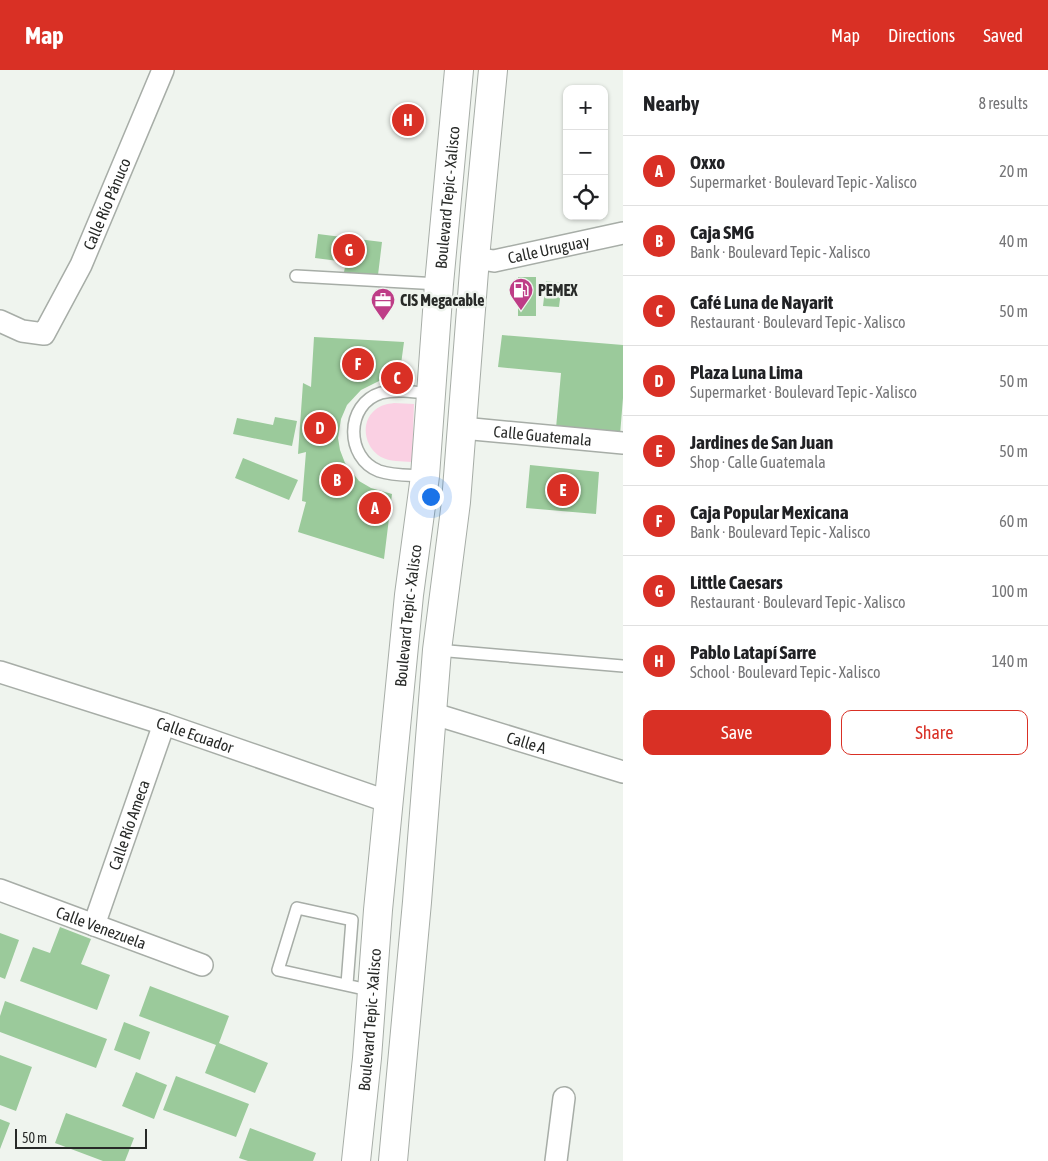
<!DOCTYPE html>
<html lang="en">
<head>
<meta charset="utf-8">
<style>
  :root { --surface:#fff; --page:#f2f2f2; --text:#202124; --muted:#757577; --line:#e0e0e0; --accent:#d93025 }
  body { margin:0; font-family:"Asap Condensed",sans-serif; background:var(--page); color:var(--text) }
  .controls { position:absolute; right:15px; top:15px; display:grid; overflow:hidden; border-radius:10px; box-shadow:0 1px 4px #0004 }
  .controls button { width:45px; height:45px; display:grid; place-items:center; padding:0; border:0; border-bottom:1px solid var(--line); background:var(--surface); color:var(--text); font:25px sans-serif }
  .scale { position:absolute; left:15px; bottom:12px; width:132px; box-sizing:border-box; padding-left:5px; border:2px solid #282a28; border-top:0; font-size:14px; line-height:18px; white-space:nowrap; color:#282a28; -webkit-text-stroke:4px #eff4ee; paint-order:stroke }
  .you { position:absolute; left:430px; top:426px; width:18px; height:18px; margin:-12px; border:4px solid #fff; border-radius:50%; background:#1a73e8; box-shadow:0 0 0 8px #1a73e833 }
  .badge { display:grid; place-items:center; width:32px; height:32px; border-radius:50%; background:var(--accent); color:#fff; font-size:16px; font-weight:700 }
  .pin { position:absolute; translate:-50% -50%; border:2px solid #fff; box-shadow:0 1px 5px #0006 }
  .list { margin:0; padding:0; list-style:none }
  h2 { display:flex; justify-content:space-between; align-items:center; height:65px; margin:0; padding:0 20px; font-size:21px }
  h2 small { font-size:16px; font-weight:400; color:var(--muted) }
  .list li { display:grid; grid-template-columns:32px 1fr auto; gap:15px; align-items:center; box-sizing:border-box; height:70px; padding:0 20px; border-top:1px solid var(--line) }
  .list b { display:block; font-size:19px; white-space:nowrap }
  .list p { margin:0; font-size:16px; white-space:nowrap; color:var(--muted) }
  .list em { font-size:16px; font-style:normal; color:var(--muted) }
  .actions { display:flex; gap:10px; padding:15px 20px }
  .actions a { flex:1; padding:11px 0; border:1px solid var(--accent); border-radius:10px; text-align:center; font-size:18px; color:var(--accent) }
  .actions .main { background:var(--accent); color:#fff }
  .icon { flex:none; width:28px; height:28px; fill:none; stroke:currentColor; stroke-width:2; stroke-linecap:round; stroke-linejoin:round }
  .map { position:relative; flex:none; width:623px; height:1091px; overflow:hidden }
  header { display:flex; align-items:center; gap:30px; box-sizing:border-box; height:70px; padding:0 25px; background:var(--accent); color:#fff }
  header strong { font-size:24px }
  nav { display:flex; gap:28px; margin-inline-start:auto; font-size:18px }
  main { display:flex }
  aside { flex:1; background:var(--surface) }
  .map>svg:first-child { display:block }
</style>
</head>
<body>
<header>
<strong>Map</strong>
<nav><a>Map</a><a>Directions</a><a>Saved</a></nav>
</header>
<main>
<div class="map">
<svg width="623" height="1091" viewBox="0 0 623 1091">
  <rect width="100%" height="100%" fill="#eff4ee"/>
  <path fill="#fad0e3" d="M394 333 414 334 412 392C401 391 390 392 381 387 364 377 360 352 375 340 381 335 387 334 394 333Z"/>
  <path fill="#9bca9b" d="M318 164 382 172 378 205 344 202 346 192 315 188Z
    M518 207H536V246H518Z
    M546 211 562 213 559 237 543 236Z
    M502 265 623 275V328L620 365 556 358 561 303 498 297Z
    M314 267 404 272 399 309 379 311 361 320 347 335 341 349 338 368 340 380 345 393 359 411 371 418 392 424 384 489 298 462 306 432 302 431 306 382 298 384 303 313 311 317Z
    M275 347 297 351 292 376 233 364 237 348 273 355Z
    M243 388 298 410 289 430 235 408Z
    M530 395 599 402 596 444 526 438Z
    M60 857 91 869 81 894 110 905 97 940 20 911 33 877 50 883Z
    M0 863 19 870 5 909 0 907Z
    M150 916 229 946 219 973 268 993 255 1023 205 1003 216 975 139 946Z
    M5 931 107 969 96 998 0 962V946Z
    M124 952 150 962 140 990 114 980Z
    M0 985 32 997 16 1041 0 1035Z
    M136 1002 167 1015 154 1049 122 1036Z
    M176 1006 249 1034 236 1067 163 1040Z
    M66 1043 134 1068 125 1091H103L55 1073Z
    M0 1049 10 1053 0 1079Z
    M250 1058 316 1083 313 1091H248L239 1088Z"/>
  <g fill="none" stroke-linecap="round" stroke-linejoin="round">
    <defs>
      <path id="service" d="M296 206 439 214
        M425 406C410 405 393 406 379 401 345 388 345 334 381 323 397 319 415 322 431 324
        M437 580 623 596
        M347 914 352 850 297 838 278 900 373 921"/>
      <g id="minor">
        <path id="s1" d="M475 188 494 191 623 163"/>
        <path id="s2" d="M0 251 22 261 44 264 81 195 163 0"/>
        <path id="s3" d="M462 358 623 373"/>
        <path id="s4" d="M0 602 164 654 389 732"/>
        <path id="s5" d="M431 643 623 702"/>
        <path id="s6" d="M0 820 202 895"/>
        <path id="s7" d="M94 855 164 654"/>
        <path d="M556 1091 564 1028"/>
      </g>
      <g id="primary">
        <path id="s8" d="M356 1091 367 988 378 840 409 525 425 406 439 214 459 0"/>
        <path d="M393 1091 417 832 437 580 456 432 475 188 493 0"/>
      </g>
    </defs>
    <use href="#service" stroke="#a7ada7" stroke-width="14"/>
    <use href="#minor" stroke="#a7ada7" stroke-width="24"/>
    <use href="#primary" stroke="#a7ada7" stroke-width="30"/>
    <use href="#service" stroke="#fff" stroke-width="11"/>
    <use href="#minor" stroke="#fff" stroke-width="21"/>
    <use href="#primary" stroke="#fff" stroke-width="28"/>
  </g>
  <defs>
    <symbol id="fuel-pin" viewBox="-11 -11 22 30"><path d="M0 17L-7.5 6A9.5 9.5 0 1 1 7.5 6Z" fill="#be3d87" stroke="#eff4ee"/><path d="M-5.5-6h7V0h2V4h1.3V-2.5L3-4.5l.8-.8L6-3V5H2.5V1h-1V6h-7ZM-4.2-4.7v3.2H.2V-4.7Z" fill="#fff"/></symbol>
    <symbol id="office-pin" viewBox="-11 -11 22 30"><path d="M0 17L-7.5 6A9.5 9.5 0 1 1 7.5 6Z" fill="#be3d87" stroke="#eff4ee"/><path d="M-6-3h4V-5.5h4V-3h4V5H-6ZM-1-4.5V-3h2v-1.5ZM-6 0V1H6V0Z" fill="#fff"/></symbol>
  </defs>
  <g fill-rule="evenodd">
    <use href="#fuel-pin" x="507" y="206" width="28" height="38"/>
    <use href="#office-pin" x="369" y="216" width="28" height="38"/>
  </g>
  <g text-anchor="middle" stroke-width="5" stroke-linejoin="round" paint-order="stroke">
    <g font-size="16" fill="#282a28" stroke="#eff4ee">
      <text dy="6" stroke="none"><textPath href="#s8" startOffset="968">Boulevard Tepic - Xalisco</textPath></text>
      <text dy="6" stroke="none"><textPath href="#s2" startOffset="191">Calle Río Pánuco</textPath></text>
      <text dy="6" stroke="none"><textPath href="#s1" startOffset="75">Calle Uruguay</textPath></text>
      <text dy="6" stroke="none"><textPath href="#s3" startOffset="81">Calle Guatemala</textPath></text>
      <text dy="6" stroke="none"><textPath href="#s8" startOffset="548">Boulevard Tepic - Xalisco</textPath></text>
      <text dy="6" stroke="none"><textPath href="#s4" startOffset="205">Calle Ecuador</textPath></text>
      <text dy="6" stroke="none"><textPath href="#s5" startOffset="100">Calle A</textPath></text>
      <text dy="6" stroke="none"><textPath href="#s7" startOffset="106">Calle Río Ameca</textPath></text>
      <text dy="6" stroke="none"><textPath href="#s6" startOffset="108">Calle Venezuela</textPath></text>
      <text dy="6" stroke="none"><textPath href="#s8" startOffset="142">Boulevard Tepic - Xalisco</textPath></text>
    </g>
    <g font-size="16" font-weight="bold" fill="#282a28" stroke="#eff4ee" text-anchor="start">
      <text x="538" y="226">PEMEX</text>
      <text x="400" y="236">CIS Megacable</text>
    </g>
  </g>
</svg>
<div class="controls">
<button>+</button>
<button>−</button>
<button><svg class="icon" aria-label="locate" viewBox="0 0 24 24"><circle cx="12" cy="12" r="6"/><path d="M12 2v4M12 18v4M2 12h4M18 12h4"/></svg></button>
</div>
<div class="scale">50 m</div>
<div class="you"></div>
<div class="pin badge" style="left:375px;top:438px">A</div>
<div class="pin badge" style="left:337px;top:410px">B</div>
<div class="pin badge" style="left:397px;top:308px">C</div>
<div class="pin badge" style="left:320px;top:358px">D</div>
<div class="pin badge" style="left:563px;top:420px">E</div>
<div class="pin badge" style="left:358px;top:294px">F</div>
<div class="pin badge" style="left:349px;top:180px">G</div>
<div class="pin badge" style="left:408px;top:50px">H</div>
</div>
<aside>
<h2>Nearby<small>8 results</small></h2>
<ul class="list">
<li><span class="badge">A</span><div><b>Oxxo</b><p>Supermarket · Boulevard Tepic - Xalisco</p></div><em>20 m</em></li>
<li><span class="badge">B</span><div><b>Caja SMG</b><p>Bank · Boulevard Tepic - Xalisco</p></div><em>40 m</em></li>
<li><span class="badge">C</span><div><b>Café Luna de Nayarit</b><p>Restaurant · Boulevard Tepic - Xalisco</p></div><em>50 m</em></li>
<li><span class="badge">D</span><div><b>Plaza Luna Lima</b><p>Supermarket · Boulevard Tepic - Xalisco</p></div><em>50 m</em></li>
<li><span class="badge">E</span><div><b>Jardines de San Juan</b><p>Shop · Calle Guatemala</p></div><em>50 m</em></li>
<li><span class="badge">F</span><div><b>Caja Popular Mexicana</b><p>Bank · Boulevard Tepic - Xalisco</p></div><em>60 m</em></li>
<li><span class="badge">G</span><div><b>Little Caesars</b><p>Restaurant · Boulevard Tepic - Xalisco</p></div><em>100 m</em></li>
<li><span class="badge">H</span><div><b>Pablo Latapí Sarre</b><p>School · Boulevard Tepic - Xalisco</p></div><em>140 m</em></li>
</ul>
<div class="actions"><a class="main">Save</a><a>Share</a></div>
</aside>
</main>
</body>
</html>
